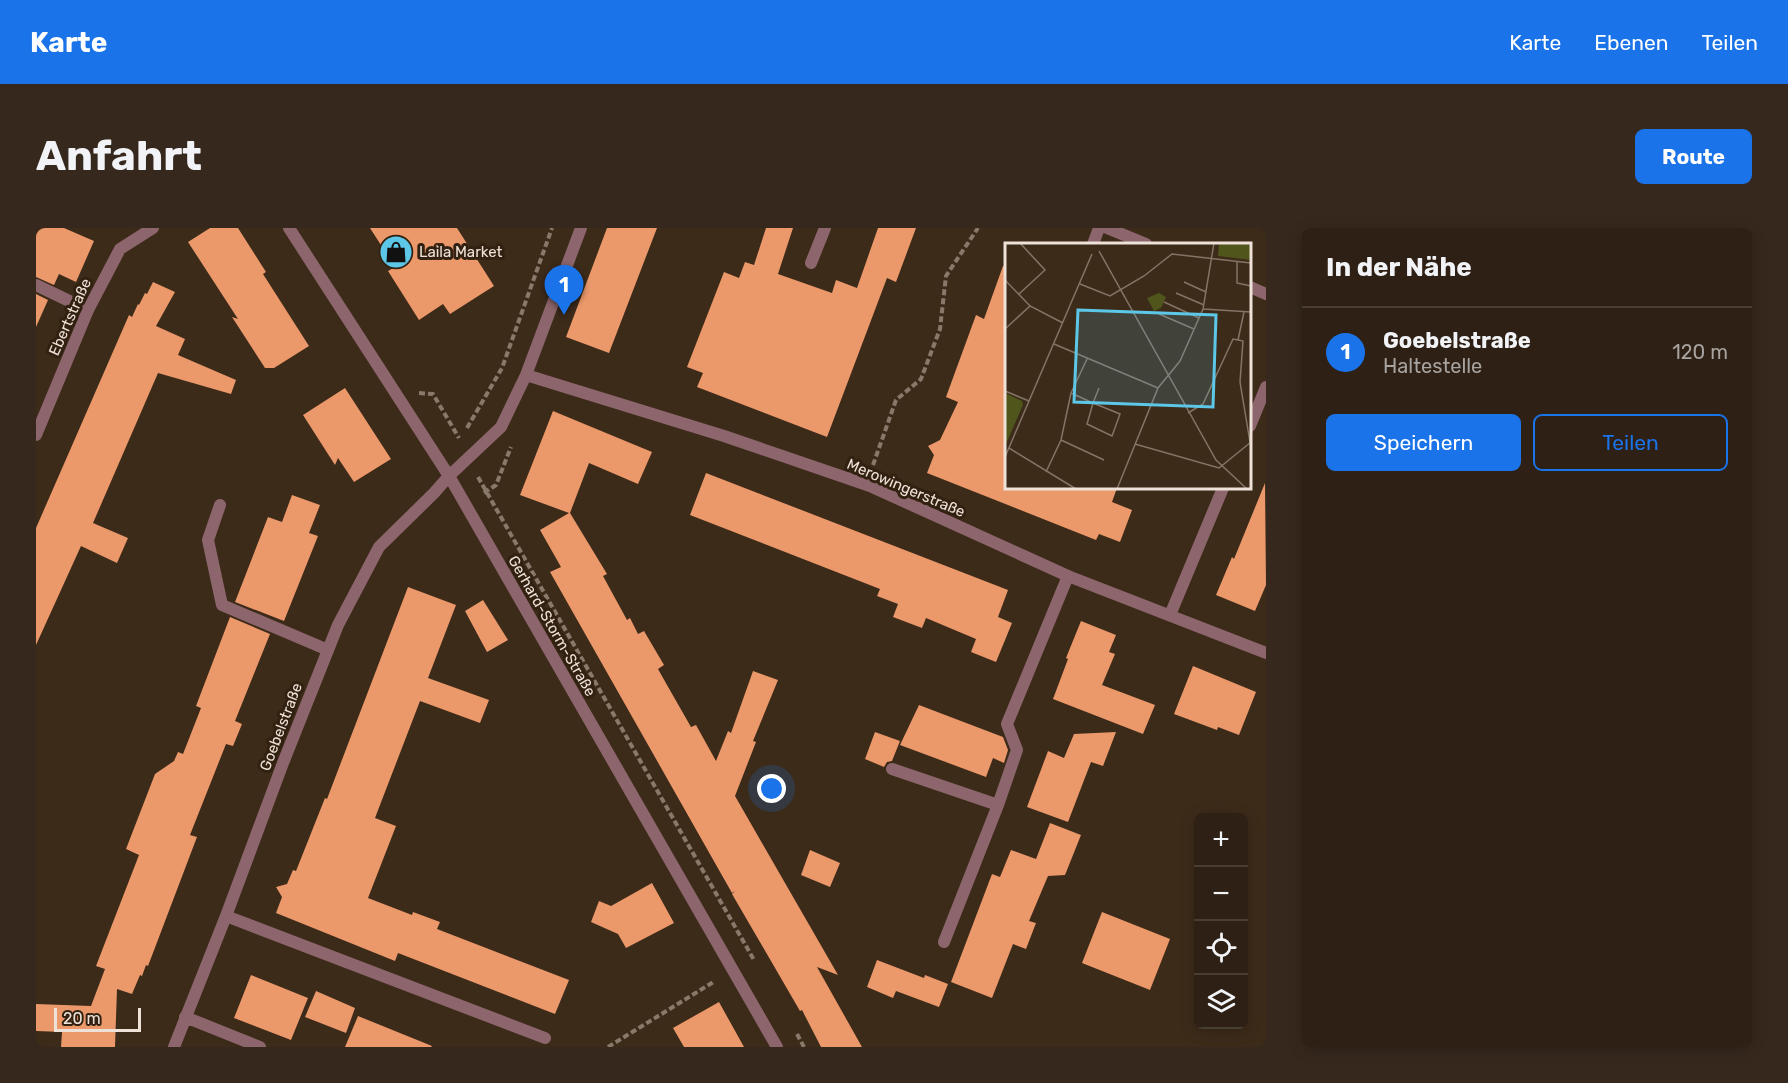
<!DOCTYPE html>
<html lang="de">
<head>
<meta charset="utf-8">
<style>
  :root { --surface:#2e2014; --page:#36281d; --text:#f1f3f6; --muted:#a7a3a0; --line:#493e34; --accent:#1a73e8 }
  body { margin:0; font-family:Rubik,sans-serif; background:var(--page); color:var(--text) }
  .controls { position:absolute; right:18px; bottom:18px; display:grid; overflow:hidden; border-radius:9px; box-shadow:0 3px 15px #0003 }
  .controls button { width:54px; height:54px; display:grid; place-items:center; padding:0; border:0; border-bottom:2px solid var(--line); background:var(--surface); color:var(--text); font:30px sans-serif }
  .scale { position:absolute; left:18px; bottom:15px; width:87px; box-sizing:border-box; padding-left:6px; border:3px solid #eee2d8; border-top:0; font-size:16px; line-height:21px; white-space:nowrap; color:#eee2d8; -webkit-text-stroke:4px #322111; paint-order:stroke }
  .you { position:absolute; left:736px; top:561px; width:21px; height:21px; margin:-15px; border:4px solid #fff; border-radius:50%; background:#1a73e8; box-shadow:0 0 0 9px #1a73e833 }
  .badge { display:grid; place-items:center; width:39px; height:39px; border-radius:50%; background:var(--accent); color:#fff; font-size:20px; font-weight:700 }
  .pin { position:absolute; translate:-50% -50px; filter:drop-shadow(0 2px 3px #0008) }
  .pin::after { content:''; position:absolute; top:32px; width:21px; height:18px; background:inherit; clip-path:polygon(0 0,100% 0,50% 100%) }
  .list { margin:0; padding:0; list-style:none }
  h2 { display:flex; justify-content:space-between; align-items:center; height:78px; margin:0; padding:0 24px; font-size:26px }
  h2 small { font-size:20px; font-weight:400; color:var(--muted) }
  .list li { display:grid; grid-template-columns:39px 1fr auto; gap:18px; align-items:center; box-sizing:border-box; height:90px; padding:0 24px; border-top:2px solid var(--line) }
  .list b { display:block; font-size:22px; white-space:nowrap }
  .list p { margin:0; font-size:20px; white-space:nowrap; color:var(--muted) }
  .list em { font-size:20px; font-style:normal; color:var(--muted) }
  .actions { display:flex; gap:12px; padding:18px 24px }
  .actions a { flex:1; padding:14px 0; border:2px solid var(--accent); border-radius:9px; text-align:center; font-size:21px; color:var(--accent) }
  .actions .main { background:var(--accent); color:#fff }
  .icon { flex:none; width:33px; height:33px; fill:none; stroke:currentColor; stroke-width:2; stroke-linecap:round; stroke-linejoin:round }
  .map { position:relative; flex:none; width:1230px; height:819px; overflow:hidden; border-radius:9px }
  header { display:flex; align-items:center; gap:36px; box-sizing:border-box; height:84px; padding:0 30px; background:var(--accent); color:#fff }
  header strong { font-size:28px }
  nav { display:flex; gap:33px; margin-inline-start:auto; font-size:21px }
  .intro { display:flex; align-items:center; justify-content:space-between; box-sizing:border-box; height:144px; padding:0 36px }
  h1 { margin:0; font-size:42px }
  .button { padding:15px 27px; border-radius:9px; background:var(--accent); color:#fff; font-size:21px; font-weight:700 }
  main { display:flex; gap:36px; padding:0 36px }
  aside { flex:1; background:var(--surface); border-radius:9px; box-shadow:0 3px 15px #0003 }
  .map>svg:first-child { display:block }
</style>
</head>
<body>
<header>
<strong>Karte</strong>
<nav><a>Karte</a><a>Ebenen</a><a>Teilen</a></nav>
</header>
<div class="intro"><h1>Anfahrt</h1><a class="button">Route</a></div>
<main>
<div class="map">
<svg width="1230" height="819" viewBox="0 0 1230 819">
  <rect width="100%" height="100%" fill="#3d2b1a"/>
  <path fill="#eb986a" d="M0 0H28L58 13 40 54 23 46 18 57 0 49Z
    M174 0H202L230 44 227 46 273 118 238 140H229L196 89 202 91 152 14Z
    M334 0H421L458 58 414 86 407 76 383 92 352 43 359 39Z
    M571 0H621L573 125 530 109Z
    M730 0H757L742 46 796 65 800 52 821 60 842 0H880L860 54 851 50 791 209 661 159 667 145 651 139 688 44 703 50 709 34 718 37Z
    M967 38H970V260H1081L1076 274 1096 282 1084 314 1063 306 1060 312 891 245 898 227 892 218 904 212 922 174 910 169 940 87 948 91Z
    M117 54 139 64 120 98 149 111 142 127 200 152 195 166 122 145 57 295 92 310 81 335 45 318 0 417V300L93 87 96 89 102 76 103 77 109 65 111 66Z
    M0 66 12 72 0 99Z
    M309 160 355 231 318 254 302 230 299 237 267 187Z
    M517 183 616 224 602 256 553 235 534 285 571 346 567 348 591 392 594 390 602 406 608 403 628 437 622 441 631 457 655 499 660 497 680 533 692 503 695 505 717 443 742 452 717 513 720 514 699 568 802 747 781 739 826 819H785L766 782 764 783 696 666 699 663 696 665 514 344 525 339 504 302 533 285 484 267Z
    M670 245 972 362 962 389 976 395 960 434 935 424 940 411 890 390 886 400 857 389 862 376 841 368 844 361 654 287Z
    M1229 255 1230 357 1219 383 1180 367 1196 329 1198 331Z
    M256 267 284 277 273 305 282 308 248 393 199 374 232 289 246 294Z
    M372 359 420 377 392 450 453 472 444 495 384 473 339 590 360 598 332 670 376 687 377 684 404 694 401 701 533 752 519 786 362 725 359 733 240 685 246 669 240 659 251 656 257 642 260 643 289 570 291 571Z
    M447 372 472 412 451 424 429 383Z
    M194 389 234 406 199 493 206 496 197 518 190 516 154 607 161 609 112 738 110 737 106 748 104 747 96 766 81 761 79 819H25L26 804 0 803V776L55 778 69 741 60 738 103 627 90 621 119 546 138 533 142 524 147 526 165 480 160 478Z
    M1045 393 1080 407 1073 424 1079 426 1066 457 1119 477 1107 506 1017 471 1032 431 1030 430Z
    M1157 438 1220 464 1203 507 1182 499 1181 502 1138 486Z
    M883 477 967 509 972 522 968 535 957 530 950 549 864 517Z
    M839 504 864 513 856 533 851 534 848 539 829 531Z
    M1080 504 1067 538 1055 534 1032 594 991 579 1012 523 1028 530 1038 506Z
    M1014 595 1045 607 1029 647 1012 648 993 693 1000 695 990 721 977 716 956 770 915 754 956 646 964 649 975 622 1000 631Z
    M774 622 804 635 794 659 765 647Z
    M616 655 638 695 590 720 582 706 555 694 563 673 575 678Z
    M1066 684 1134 711 1114 762 1046 735Z
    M841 732 888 750 889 747 912 756 903 779 860 763 857 770 831 759Z
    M215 747 272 770 255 812 198 790Z
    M280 763 319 780 310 805 269 789Z
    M683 774 708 819H648L637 800Z
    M322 788 396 818 395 819H309Z"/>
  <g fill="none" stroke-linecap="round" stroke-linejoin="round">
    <path stroke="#89796b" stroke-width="4" stroke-dasharray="6 3" stroke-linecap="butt" d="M383 165 397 166 423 210
      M431 200 466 140 516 0
      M837 237 860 172 885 151 904 101 910 48 942 0
      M442 249 718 732
      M448 265 460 257 475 219
      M761 806 768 819
      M572 819 679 753"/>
    <path stroke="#8d656c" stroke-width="12" d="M0 57 52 82
      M184 277 172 312 186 377 292 422
      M856 541 962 577
      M908 714 962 577 981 522 971 496 1032 348"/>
    <path stroke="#8d656c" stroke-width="12" d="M253 0 413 248 741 819
      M1071 0 1110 16
      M1057 16 1063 0
      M775 35 789 0
      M1214 59 1230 66
      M490 147 688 208 834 258 1032 348 1230 425
      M1214 198 1230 159
      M0 207 52 82 84 21 117 0
      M1134 387 1187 260
      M190 688 509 810
      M149 789 224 819
      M138 819 190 688 247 535 302 397 343 319 398 265 413 248 465 199 490 147 545 0"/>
  </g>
  <defs>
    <symbol id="shop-disc" viewBox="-11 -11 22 22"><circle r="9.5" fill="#5dc7e8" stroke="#322111"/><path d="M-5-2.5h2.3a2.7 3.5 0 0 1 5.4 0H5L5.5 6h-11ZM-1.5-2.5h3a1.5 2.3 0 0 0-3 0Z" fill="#111"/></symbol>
  </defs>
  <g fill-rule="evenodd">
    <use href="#shop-disc" x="341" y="5" width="38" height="38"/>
  </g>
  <g text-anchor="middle" stroke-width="6" stroke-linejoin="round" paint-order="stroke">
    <g font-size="15" fill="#eee2d8" stroke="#322111" text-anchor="start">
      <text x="383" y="29">Laila Market</text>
    </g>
    <g font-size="15" fill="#eee2d8" stroke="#322111">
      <text transform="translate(34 89) rotate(-66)" y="5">Ebertstraße</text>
      <text transform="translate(870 260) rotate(23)" y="5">Merowingerstraße</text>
      <text transform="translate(516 398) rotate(60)" y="5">Gerhard-Storm-Straße</text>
      <text transform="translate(245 499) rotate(-69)" y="5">Goebelstraße</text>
    </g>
  </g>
  <g transform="translate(969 15)">
    <rect width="246" height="246" fill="#3d2b1a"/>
    <path d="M214 0H246V17L213 13ZM154 50 161 54 156 65 149 68 142 55ZM0 150 17 158 18 162 1 201Z" fill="#50551b"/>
    <path fill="none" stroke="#847466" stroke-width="1.5" d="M94 8 211 217 242 246M232 19V40L246 43M0 37 25 63 58 80M179 39 201 49M75 41 105 53 139 33 167 11 246 20M171 50 199 62M14 51 40 27 15 0M159 59 194 75M198 66 246 69M239 69 233 97 238 98 235 139 245 199M154 71 189 86M0 86 25 63M49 101 153 145M0 148 24 158M66 150 88 160 115 171 107 193 82 181 88 160 94 145M183 170 198 161 228 96 233 97M56 197 99 217M130 201 214 225 246 199M4 205 71 246M0 214 87 11M41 229 56 197 66 150 82 116M112 246 153 145 175 118 198 66 209 0"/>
    <path fill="#5dc7e8" fill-opacity="0.15" stroke="#5dc7e8" stroke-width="3" d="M73 67 211 72 208 164 69 159Z"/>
    <rect width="246" height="246" fill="none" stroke="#eee2d8" stroke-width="3"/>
  </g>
</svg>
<div class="controls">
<button>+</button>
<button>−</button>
<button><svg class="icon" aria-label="locate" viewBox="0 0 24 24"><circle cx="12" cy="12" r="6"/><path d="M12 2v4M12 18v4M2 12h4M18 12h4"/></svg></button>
<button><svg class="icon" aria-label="layers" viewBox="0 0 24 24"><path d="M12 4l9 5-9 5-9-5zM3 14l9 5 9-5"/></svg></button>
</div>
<div class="scale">20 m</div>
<div class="you"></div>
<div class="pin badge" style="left:528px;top:87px">1</div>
</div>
<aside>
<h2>In der Nähe<small></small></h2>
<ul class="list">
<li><span class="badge">1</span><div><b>Goebelstraße</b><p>Haltestelle</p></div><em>120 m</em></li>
</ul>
<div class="actions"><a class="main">Speichern</a><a>Teilen</a></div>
</aside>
</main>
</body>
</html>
